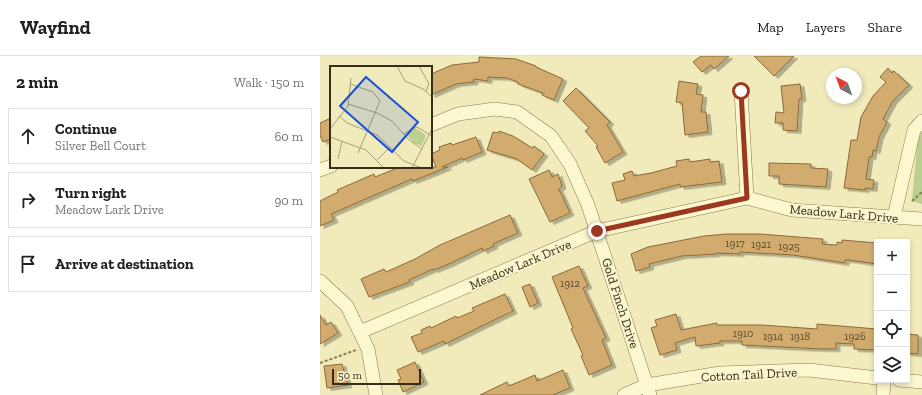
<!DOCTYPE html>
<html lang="en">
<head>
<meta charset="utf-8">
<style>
  :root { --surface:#fff; --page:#f2f2f2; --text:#202124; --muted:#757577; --line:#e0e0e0 }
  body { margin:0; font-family:"Zilla Slab",serif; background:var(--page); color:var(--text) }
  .controls { position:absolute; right:12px; bottom:12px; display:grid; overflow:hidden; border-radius:0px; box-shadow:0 2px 6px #0003 }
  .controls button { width:36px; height:36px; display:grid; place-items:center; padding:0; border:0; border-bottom:1px solid var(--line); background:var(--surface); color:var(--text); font:20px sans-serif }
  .compass { position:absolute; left:506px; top:12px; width:36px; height:36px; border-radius:50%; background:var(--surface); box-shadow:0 2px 6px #0003; rotate:319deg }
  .scale { position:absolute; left:12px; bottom:10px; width:89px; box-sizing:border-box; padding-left:4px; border:2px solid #372e1a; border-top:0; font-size:11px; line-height:14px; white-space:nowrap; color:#372e1a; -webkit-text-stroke:3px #f8f4cb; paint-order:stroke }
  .stop { position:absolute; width:12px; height:12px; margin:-9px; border:3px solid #9c3820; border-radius:50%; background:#fff }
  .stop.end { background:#9c3820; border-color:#fff; box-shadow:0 1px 4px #0008 }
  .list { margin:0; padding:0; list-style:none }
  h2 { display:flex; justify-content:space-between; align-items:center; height:52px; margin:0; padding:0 16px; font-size:17px }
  h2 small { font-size:13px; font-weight:400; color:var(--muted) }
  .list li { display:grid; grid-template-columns:26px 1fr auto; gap:12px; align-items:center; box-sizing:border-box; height:56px; margin:0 8px 8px; padding:0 8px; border:1px solid var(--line); border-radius:0px }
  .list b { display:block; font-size:15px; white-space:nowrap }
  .list p { margin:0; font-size:13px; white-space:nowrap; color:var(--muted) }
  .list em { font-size:13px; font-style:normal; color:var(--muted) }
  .icon { flex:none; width:22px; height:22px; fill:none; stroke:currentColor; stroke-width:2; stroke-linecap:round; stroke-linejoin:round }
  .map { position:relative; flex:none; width:602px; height:339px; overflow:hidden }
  header { display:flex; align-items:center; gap:24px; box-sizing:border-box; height:56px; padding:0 20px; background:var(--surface); border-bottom:1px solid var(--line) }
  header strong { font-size:19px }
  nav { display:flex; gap:22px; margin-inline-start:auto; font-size:14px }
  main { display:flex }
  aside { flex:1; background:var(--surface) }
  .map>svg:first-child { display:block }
</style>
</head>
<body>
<header>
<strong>Wayfind</strong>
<nav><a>Map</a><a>Layers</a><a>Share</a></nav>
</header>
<main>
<aside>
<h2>2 min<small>Walk · 150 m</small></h2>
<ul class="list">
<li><svg class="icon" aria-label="ahead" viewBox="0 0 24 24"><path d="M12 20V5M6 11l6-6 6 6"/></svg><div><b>Continue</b><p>Silver Bell Court</p></div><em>60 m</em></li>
<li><svg class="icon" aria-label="right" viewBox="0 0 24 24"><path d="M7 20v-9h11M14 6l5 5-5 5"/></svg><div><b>Turn right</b><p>Meadow Lark Drive</p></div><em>90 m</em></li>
<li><svg class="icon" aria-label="arrive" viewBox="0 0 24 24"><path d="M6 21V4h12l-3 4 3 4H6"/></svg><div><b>Arrive at destination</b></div></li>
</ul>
</aside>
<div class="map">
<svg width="602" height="339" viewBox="0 0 602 339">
  <defs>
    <filter id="shadow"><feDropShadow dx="4" dy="2.5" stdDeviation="0" flood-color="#0004"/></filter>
  </defs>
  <rect width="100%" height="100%" fill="#f1ebbb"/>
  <path fill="#bbcf8f" d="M602 76V148L592 145 598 80Z"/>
  <path fill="#d2ab6e" stroke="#8a6938" filter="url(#shadow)" d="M381 0H409L394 13 391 9 382 16 373 6Z
    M434 0H474L454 20Z
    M159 1 196 3 216 10V11L243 23 234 44 222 39 223 37 198 28V26L187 22 168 21V25L154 23V26L136 28 111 39V18L132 9 159 6Z
    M568 12 572 17 574 15 589 29 573 45 563 63 567 66 559 81 556 95 553 94 552 101H549L546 123 554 124 553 133 545 132V134L524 132 531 84H537L541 61 553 40 566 26 560 21Z
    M359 25 378 28 376 38 383 39 381 56H386L388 76 365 79 362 47 356 46Z
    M480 28 482 43H479L477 75 463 74V67H455L456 56 464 57 461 30Z
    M256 32 290 66 287 69 303 96 285 107 276 91 278 90 265 75 269 72 243 45Z
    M11 62V83L3 86 0 79V67Z
    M179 75 193 80 212 92 214 90 224 98 212 114 197 103 167 94 173 76 179 77Z
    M156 81 162 96 143 104 142 102 122 111H128L93 125 92 123 11 158 14 164 0 170V145L18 136 17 134 54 118 55 121 80 111H116L111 98 120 94 119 91 131 87 132 89Z
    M369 103 370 106 390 103V106L399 105 402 126 360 131V128L297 145 292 127 305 124 303 118 312 115 314 120 331 117 357 110 356 105Z
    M449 107 491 108V112L508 113 506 131 459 128V120H449Z
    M229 114 232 121 238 118 242 130 238 134 240 135 250 157 230 166 209 123Z
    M190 159 198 177 173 188 174 190 163 195 162 192 129 208 114 214 113 213 89 224 90 226 49 241 41 223 64 213 66 216 95 203 120 189Z
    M407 178H440L503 183 502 188 517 189V186L522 187V184L557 187V208L529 204H525V207L473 199 420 196V198L396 197V198L362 200 329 208 330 211 316 215 311 198 328 191 384 180Z
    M259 210 268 230 263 232 286 282 282 284 292 309 269 319 261 300 263 299 251 273 253 272 232 221Z
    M210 228 218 247 210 251 202 231Z
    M185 238 193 255 125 288 124 285 98 296 91 281 102 277 101 274 110 270 111 272 136 260 137 262 154 255 152 252Z
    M356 258 361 274 397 267V269H442L497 273V268L557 273V294L534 293V288L516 287V293H502L422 289V285H400V287L376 290 375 281 355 287 357 294 340 299 331 272 337 270 335 264Z
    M0 259 6 269 11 266 18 277 0 288Z
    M587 278 598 279V298L587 297Z
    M95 306 104 326 83 336 78 324 81 323 77 314Z
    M22 308 28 329 7 332 4 310Z
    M243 314 250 332 233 339H160L187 326 189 330 215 319 217 325Z"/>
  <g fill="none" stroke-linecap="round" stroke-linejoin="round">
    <defs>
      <path id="minor" d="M421 35 427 142
        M111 69 138 58 175 53 197 56 231 80 250 108 268 149 330 339
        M0 114 11 110
        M574 161 594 74 602 65
        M0 225 27 250 48 293 56 339
        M40 276 277 175 427 142 472 154 602 163
        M579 324 602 326
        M304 339 327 329 400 317 489 314 557 322
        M563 339 564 324"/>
    </defs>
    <use href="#minor" stroke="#897b54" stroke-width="14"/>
    <path stroke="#897b54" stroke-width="2" stroke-dasharray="3 2" stroke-linecap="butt" d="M592 145 602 136
      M0 307 36 294"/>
    <use href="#minor" stroke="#fbf7cf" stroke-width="13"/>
  </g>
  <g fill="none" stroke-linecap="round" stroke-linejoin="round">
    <path stroke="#9c3820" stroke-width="5" d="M277 175 427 142 421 35"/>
  </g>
  <g text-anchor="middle" stroke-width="4" stroke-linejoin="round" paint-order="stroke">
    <g font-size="11" fill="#5e4d2f">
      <text x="415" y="191">1917</text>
      <text x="441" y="192">1921</text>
      <text x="469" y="194">1925</text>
      <text x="250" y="231">1912</text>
      <text x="423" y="281">1910</text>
      <text x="453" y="284">1914</text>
      <text x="480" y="284">1918</text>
      <text x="535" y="284">1926</text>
    </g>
    <g font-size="13" fill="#372e1a" stroke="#f8f4cb">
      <text transform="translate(524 157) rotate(5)" y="5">Meadow Lark Drive</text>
      <text transform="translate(200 208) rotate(-23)" y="5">Meadow Lark Drive</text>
      <text transform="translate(301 247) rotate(72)" y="5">Gold Finch Drive</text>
      <text transform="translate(429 318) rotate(-3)" y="5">Cotton Tail Drive</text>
    </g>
  </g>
  <g transform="translate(10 10)">
    <rect width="102" height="102" fill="#f1ebbb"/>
    <path d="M85 62 96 69 92 80 84 77 76 68Z" fill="#bbcf8f"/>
    <path fill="none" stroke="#a79f7b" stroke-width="1" d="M67 0 75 15 93 23 102 31M89 0 99 18 96 25M20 18 43 26 50 35 28 87M18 38 47 47 62 55 78 73 92 83M9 50 17 57 47 69 74 95 92 102M0 63 18 40 21 12M73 68 87 61 102 70M0 71 36 84 54 102M8 93 12 75M47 94 60 81M82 102 102 63"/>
    <path fill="#1d4ed8" fill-opacity="0.15" stroke="#1d4ed8" stroke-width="2" d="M36 11 88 56 62 86 10 40Z"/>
    <rect width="102" height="102" fill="none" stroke="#372e1a" stroke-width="2"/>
  </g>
</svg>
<div class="controls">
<button>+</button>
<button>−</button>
<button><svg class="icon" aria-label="locate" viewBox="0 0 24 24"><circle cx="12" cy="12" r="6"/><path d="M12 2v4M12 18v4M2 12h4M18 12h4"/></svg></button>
<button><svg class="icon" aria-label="layers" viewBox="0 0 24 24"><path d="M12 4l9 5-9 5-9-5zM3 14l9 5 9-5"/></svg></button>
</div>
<svg class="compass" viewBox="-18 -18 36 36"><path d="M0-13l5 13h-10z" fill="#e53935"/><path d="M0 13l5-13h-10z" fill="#757577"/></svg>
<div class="scale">50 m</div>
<div class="stop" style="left:421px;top:35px"></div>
<div class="stop end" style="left:277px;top:175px"></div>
</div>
</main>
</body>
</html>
